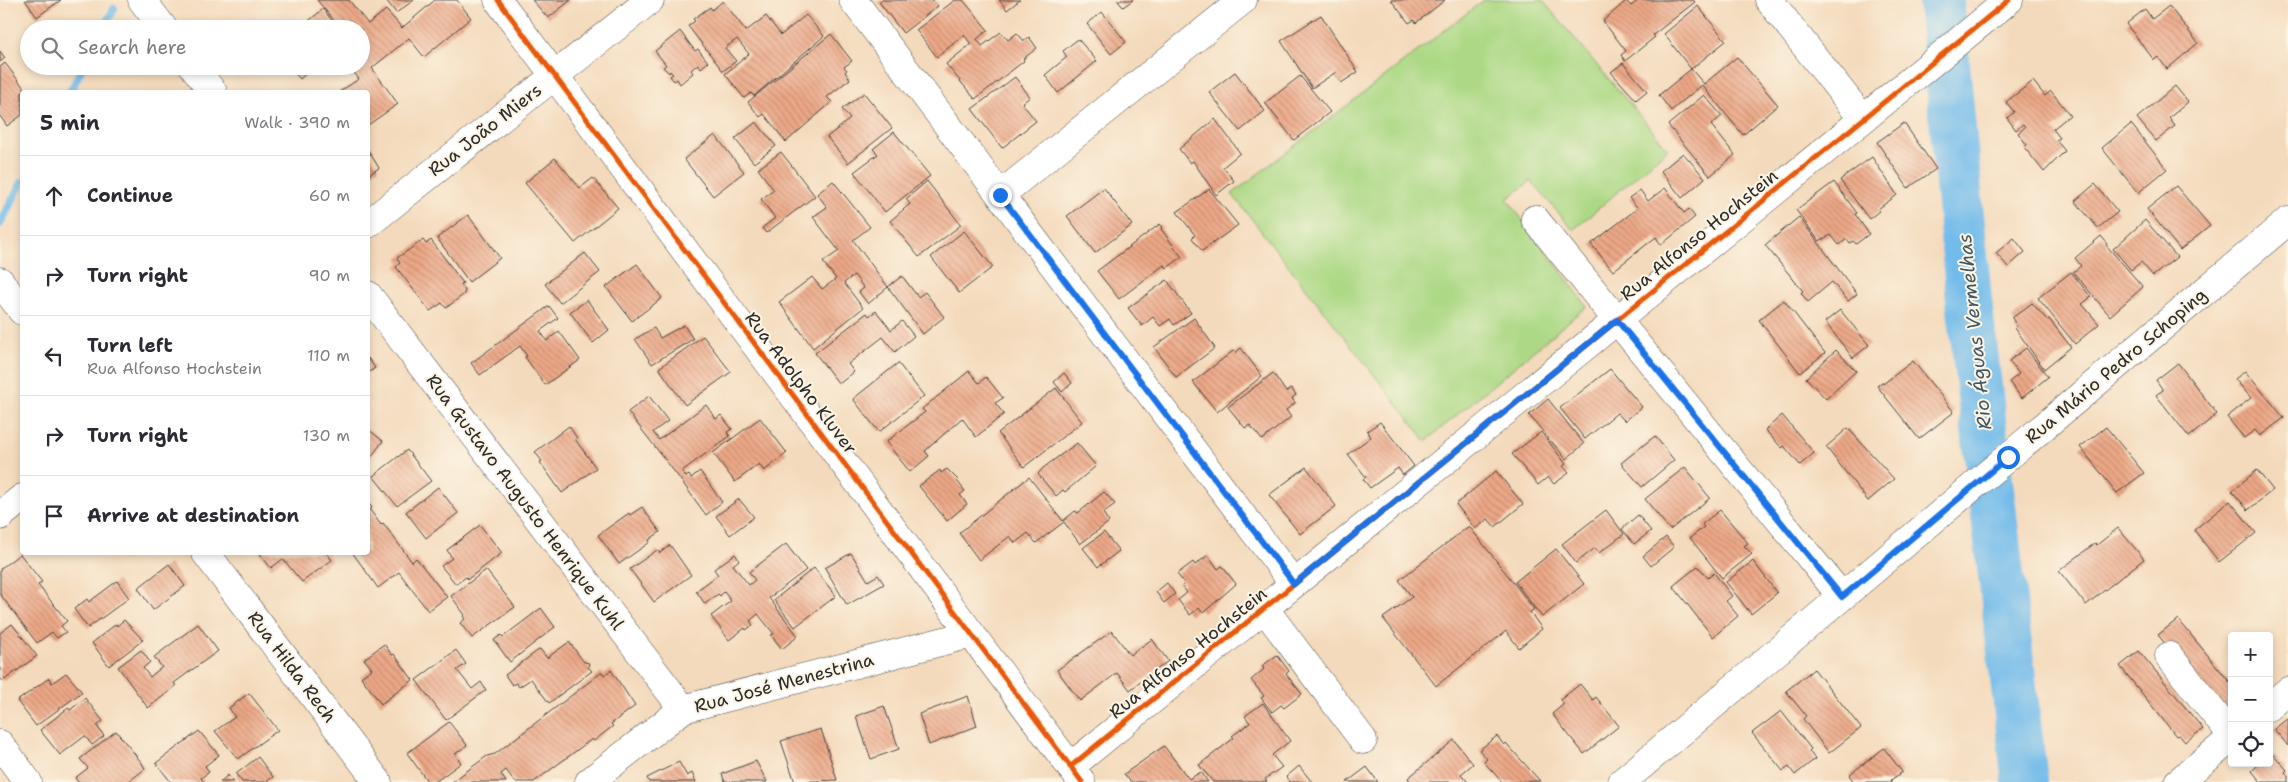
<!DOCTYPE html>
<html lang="en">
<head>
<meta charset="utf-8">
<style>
  :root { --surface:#fff; --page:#f2f2f3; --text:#2b2b33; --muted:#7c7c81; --line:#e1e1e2 }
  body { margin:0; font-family:"Shantell Sans",sans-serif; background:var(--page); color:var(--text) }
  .controls { position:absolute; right:15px; bottom:15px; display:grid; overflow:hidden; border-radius:5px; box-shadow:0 2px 8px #0003 }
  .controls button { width:45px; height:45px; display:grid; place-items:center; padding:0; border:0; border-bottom:1px solid var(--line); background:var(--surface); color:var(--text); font:25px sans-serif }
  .stop { position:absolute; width:15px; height:15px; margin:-11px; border:4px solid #1a73e8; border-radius:50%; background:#fff }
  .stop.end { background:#1a73e8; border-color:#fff; box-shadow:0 1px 5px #0008 }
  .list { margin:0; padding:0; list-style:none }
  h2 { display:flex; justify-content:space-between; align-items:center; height:65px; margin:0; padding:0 20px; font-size:21px }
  h2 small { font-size:16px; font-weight:400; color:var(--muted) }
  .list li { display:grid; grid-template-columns:32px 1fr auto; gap:15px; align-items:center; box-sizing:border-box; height:80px; padding:0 20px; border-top:1px solid var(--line) }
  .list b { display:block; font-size:19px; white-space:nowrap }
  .list p { margin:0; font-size:16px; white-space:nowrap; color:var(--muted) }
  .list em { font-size:16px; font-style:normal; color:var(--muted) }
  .icon { flex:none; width:28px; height:28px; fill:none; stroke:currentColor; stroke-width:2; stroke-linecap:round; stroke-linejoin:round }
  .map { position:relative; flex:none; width:2288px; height:782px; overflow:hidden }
  .search { position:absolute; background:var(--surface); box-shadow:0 2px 8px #0003; left:20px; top:20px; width:350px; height:55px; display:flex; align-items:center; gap:12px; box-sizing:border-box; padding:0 18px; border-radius:28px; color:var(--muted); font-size:19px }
  .panel { position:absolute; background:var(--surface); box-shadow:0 2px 8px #0003; left:20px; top:90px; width:350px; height:465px; border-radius:5px }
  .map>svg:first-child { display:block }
</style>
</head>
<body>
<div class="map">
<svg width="2288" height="782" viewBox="0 0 2288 782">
  <defs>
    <pattern id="building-back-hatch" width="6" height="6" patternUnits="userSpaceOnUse" patternTransform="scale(1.25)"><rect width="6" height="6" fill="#eda887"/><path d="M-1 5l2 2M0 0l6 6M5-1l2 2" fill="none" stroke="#c0896f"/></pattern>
  </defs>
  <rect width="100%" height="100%" fill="#fcf5e5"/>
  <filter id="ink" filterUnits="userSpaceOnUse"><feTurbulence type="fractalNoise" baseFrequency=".02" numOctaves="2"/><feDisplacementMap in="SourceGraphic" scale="10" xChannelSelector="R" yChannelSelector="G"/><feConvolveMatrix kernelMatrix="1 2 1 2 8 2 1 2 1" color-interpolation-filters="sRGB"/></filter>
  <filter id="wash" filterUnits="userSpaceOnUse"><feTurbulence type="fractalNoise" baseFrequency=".0096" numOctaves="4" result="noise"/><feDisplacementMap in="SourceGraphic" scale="20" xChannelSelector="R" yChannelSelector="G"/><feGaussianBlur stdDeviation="1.12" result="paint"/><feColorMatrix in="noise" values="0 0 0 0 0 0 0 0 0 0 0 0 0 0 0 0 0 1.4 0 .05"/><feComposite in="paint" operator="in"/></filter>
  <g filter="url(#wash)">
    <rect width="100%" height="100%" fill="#f4dabc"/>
    <path fill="#add986" stroke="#6c8258" d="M1484 0H1542L1668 149 1573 230 1531 181 1507 199 1587 306 1426 441 1232 194Z"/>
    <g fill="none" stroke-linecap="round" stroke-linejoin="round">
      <path stroke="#72bbea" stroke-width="8" d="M103 29 114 9
        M70 92 83 66
        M0 224 22 182"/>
      <path stroke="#72bbea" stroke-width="46" d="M1941 0 1969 300 2025 782"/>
    </g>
    <g id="blocks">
      <path fill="url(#building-back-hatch)" d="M25 0H61L37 17Z
        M317 0H349L368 24 386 10 402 28 435 0H457L471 18 424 57 409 38 372 68 398 104 368 125V92H339L359 79 349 66H361V29H341Z
        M386 0H414L396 13Z
        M532 0H571L548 18Z
        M881 0H933L938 6 903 33 879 2Z
        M955 0H963L988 30 977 39 982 46 1001 32 1008 40 1017 33 1024 41 1029 37 1037 48 1023 59 1024 61 975 99 946 64 971 44 964 35 937 57 916 30Z
        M999 0H1020L1007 10Z
        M1117 0H1133L1123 7Z
        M1391 0H1445L1416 23 1414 20 1409 23Z
        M1639 0H1693L1695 2 1653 35 1655 37 1625 61 1621 55 1626 51 1603 21 1626 1 1631 6Z
        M723 1 746 31 766 16 781 35 806 15 824 36 754 96 751 93 744 98 725 74 749 54 737 39 725 48 736 61 723 71 688 26 695 21 693 19 710 7 712 10Z
        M1698 6 1726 41 1691 69 1664 34Z
        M2169 6 2198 43 2167 69 2158 57 2154 60 2126 24 2145 9 2152 19Z
        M323 9 333 22 328 29H299Z
        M1102 12 1126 42 1111 54 1087 24Z
        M1321 15 1358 72 1341 83 1335 75 1336 72 1312 88 1281 41Z
        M680 31 695 51 698 49 708 62 701 68 698 64 691 70 693 73 680 84 677 79 674 81 670 76 673 74 670 71 669 73 663 67 666 65 655 51Z
        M831 34 852 61 844 67 847 70 845 72 850 79 827 97 832 102 786 142 764 114 760 117 748 102Z
        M1078 39 1097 61 1058 93 1045 75 1067 57 1063 51Z
        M0 51 5 58 0 62Z
        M1737 57 1778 105 1743 135 1702 85 1671 111 1659 95 1691 69 1704 84Z
        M5 63 27 92H22V115L7 126 0 116V67Z
        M1623 63 1647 91 1636 100 1611 72Z
        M289 66H315L300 79Z
        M1235 72 1265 111 1240 131 1209 92Z
        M1300 76 1330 112 1294 140 1265 103Z
        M1015 77 1030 97 1022 103 1036 121 1002 148 972 109Z
        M2033 81 2045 96 2051 91 2070 115 2053 129 2060 138 2056 140 2065 151 2044 172 2024 147 2027 145 2018 133 2025 127 2023 124 2016 130 2007 118 2014 112 2006 102Z
        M2175 86 2188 102 2169 118 2175 126 2156 141 2137 118Z
        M864 93 892 128 848 163 827 137 850 119 842 109Z
        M1704 95 1722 116 1711 125 1735 155 1710 176 1668 125Z
        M1215 119 1240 153 1223 167 1234 181 1216 195 1193 161 1190 163 1179 149Z
        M756 122 776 146 754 163 735 139Z
        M1904 123 1936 169 1908 188 1877 142Z
        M2131 124 2167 169 2138 193 2102 148Z
        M894 132 930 176 885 212 854 172 878 154 873 149Z
        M715 135 744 172 713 196 684 159Z
        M368 150 379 168 368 175Z
        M781 152 815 196 766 233 762 228 775 218 761 199 774 190 758 169Z
        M1683 153 1705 178 1682 198 1661 171Z
        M1872 157 1897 195 1878 209 1879 211 1869 219 1840 180Z
        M555 158 580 188 593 178 618 208 575 243 525 183Z
        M833 181 870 227 853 240 888 287 902 276 918 297 925 292 944 317 923 334 888 287 868 304 859 292 864 288 854 275 844 283 863 308 813 348 779 302 812 277 822 289 836 279 823 262 839 251 813 217 827 207 817 194Z
        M927 181 961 225 919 257 890 221 910 204 906 199Z
        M1834 182 1857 213 1855 214 1869 234 1856 244 1853 241 1850 243 1847 239 1839 245 1831 235 1819 241 1796 210Z
        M2095 184 2118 212 2098 228 2075 201Z
        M2176 186 2210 226 2180 250 2147 209Z
        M1104 188 1132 225 1095 253 1067 216Z
        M1665 188 1684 213 1689 209 1695 217 1661 245 1656 237 1613 271 1591 244 1638 208 1629 198 1640 190 1648 201Z
        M1209 189 1238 225 1202 251 1192 238 1195 235 1177 212Z
        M468 215 500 258 469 282 437 238Z
        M1799 217 1857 294 1848 301 1832 282 1808 302 1801 293 1803 291 1765 245Z
        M2145 220 2177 257 2153 276 2141 262 2131 270 2113 249Z
        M1160 224 1163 227 1161 229 1182 257 1167 268 1164 265 1119 299 1097 271Z
        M964 231 993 267 959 293 931 257Z
        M2101 236 2107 243 2106 245 2143 287 2110 316 2073 272 2081 266 2075 258Z
        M2014 238 2025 252 2008 267 1996 253Z
        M423 240 426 244 431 240 463 283 461 284 465 290 464 294 446 308 442 303 430 311 396 267 400 263 397 258Z
        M585 253 600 272 560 303 545 284Z
        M637 264 662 298 632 321 606 287Z
        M2071 272 2091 297 2082 304 2099 324 2075 344 2038 298Z
        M1167 280 1191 313 1174 325 1170 319 1160 326 1153 317 1142 326 1128 308Z
        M587 300 609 330 593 343 570 312Z
        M1784 300 1825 353 1800 373 1759 320Z
        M2032 303 2047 320 2049 319 2071 347 2044 369 2015 328 2017 326 2012 318Z
        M549 306 558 318 540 331 547 341 559 331 580 360 545 385 525 357 527 356 520 346 480 375 471 363Z
        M1840 310 1869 345 1853 358 1825 322Z
        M876 311 891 330 902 321 914 336 895 352 883 337 848 364 854 372 839 384 815 353 867 313 869 316Z
        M1194 318 1215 348 1176 377 1154 347Z
        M684 325 693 339 652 364 635 339 654 328 660 338Z
        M703 336 731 372 685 405 659 368Z
        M1241 348 1262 376 1217 412 1193 382 1233 351 1235 353Z
        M2026 348 2048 377 2022 398 2009 382 2019 374 2009 361Z
        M1836 350 1856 371 1826 399 1806 378Z
        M368 358 375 368 368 373Z
        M1913 361 1954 412 1919 439 1877 386 1882 382 1883 384Z
        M898 363 924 396 879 432 853 399Z
        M2178 363 2217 414 2189 437 2156 395 2163 390 2156 380Z
        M1610 369 1642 407 1625 421 1617 413 1585 439 1560 408Z
        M969 371 979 383 986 377 1003 398 995 403 1004 414 976 437 962 418 925 451 929 456 910 472 886 442 925 412 922 409Z
        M2245 371 2284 418 2260 436 2255 430 2244 438 2227 417 2251 398 2235 379Z
        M1064 373 1072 383 1062 392 1054 382Z
        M1273 373 1286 392 1291 388 1296 395 1292 398 1295 403 1286 410 1291 417 1262 440 1250 425 1245 428 1228 407Z
        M1056 388 1082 422 1024 467 998 433Z
        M649 396 668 421 653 432 659 440 706 405 716 419 721 415 732 429 727 432 730 436 682 471 686 477 689 475 691 478 700 471 722 502 706 515 677 475 628 412Z
        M1548 399 1584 444 1566 459 1529 415Z
        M1782 415 1814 453 1800 465 1784 446 1782 448 1765 430Z
        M760 418 787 453 764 471 759 464 735 482 713 453Z
        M1380 422 1414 466 1403 475 1398 468 1370 488 1363 479 1366 477 1348 454 1371 437 1367 431Z
        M569 426 577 438 575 439 596 468 562 493 540 462 542 461 535 452Z
        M2106 427 2144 473 2117 493 2080 447Z
        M1848 428 1894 479 1868 501 1826 447Z
        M368 429 383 441 368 461Z
        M1541 432 1566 464 1563 466 1569 473 1554 484 1548 477 1538 485 1512 454Z
        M1655 436 1674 460 1642 487 1621 463Z
        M1077 443 1096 466 1065 492 1063 490 1056 496 1038 474 1043 468Z
        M407 450 431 481 397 506 373 476Z
        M1306 467 1336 506 1300 534 1269 495Z
        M1685 467 1710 498 1670 530 1645 499Z
        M947 469 958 480 957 481 965 491 960 495 967 504 947 521 919 486 940 470 941 473Z
        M2257 470 2273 490 2248 510 2232 491Z
        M1496 471 1523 504 1495 527 1488 519 1475 529 1456 504Z
        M1029 477 1063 521 1075 511 1078 513 1104 492 1115 504 1103 513 1109 522 1080 544 1064 522 1036 543 1028 533 1015 543 1010 536 979 560 959 533Z
        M438 487 458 513 426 538 406 512Z
        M739 499 754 517 730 535 716 516Z
        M2230 501 2256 533 2219 562 2194 530Z
        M368 502 372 508 370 510 381 525 383 523 412 562 416 558 447 597 428 611 399 572 378 588 352 552H368Z
        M642 507 660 532 649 540 650 542 619 564 598 535 629 513 630 515Z
        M1606 510 1624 534 1599 553 1595 548 1576 563 1562 544Z
        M1720 510 1748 543 1744 546 1752 554 1722 578 1690 538 1704 527 1702 524Z
        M1638 515 1651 531 1634 544 1622 529Z
        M480 525 502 553 468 579 466 577 456 584 441 566 452 558 447 550Z
        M1469 526 1534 609 1530 612 1542 629 1519 648 1506 631 1436 686 1383 618 1412 597 1399 580Z
        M2118 528 2144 559 2086 605 2059 571 2095 543 2097 545Z
        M1104 532 1119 551 1098 567 1083 548Z
        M1666 537 1674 547 1651 566 1643 556Z
        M786 544 806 570 769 598 798 636 782 649 771 635 774 634 758 614 750 621 753 625 746 630 745 628 729 640 711 616 731 601 724 592 720 596 718 594 705 604 696 591 718 575 714 569 735 554 739 560 733 565 749 585 755 580 749 572Z
        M670 545 691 575 654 602 630 569 657 550 660 553Z
        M1556 549 1584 584 1542 617 1515 582Z
        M262 552H326L332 560 302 582 283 559 271 568 260 554Z
        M851 553 868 581 878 575 884 584 847 605 825 568Z
        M20 554 42 582 38 585 67 621 61 626 66 632 57 638 52 632 37 643 0 594V569Z
        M1208 555 1218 569 1222 566 1236 584 1203 613 1199 608 1190 615 1178 600 1187 593 1182 586 1185 584 1177 574 1193 562 1195 565Z
        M1753 561 1777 593 1751 614 1726 582Z
        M169 564 185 586 153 610 138 588Z
        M1698 566 1708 578 1714 573 1732 596 1726 601 1738 616 1713 637 1673 586Z
        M814 568 836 596 795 627 774 600Z
        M486 570 515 607 472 638 460 623 465 619 463 616 465 615 451 596Z
        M117 581 129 598 88 628 74 609 87 599 89 602Z
        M1167 583 1175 594 1164 603 1156 592Z
        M541 608 555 627 510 662 494 640 501 635 503 637Z
        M2178 619 2232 685V705L2223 713 2158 635Z
        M124 620 143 640 109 666 92 643 116 624 117 626Z
        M12 624 37 656 3 681 0 678V633Z
        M198 624 218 651 174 683 176 686 148 708 118 667 141 650 150 662 143 668 150 677 162 667 154 657Z
        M1112 631 1130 655 1152 639 1168 661 1130 690 1117 673 1080 701 1057 670Z
        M569 642 584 662 589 663 588 667 592 671 549 703 531 679 519 687 516 683 512 685 505 675 540 649 547 658Z
        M384 644 392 655 394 654 413 680 381 704 361 677 372 669 364 659Z
        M456 650 466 664 457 670 472 689 481 682 486 690 446 720 416 680Z
        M2139 651 2203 729 2185 742 2179 735 2176 736 2120 666Z
        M1277 655 1289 671 1286 674 1302 694 1284 708 1281 705 1272 712 1261 698 1264 696 1251 680 1264 669 1262 666Z
        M1814 669 1861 728 1829 753 1803 719 1806 716 1786 691Z
        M611 670 635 706 611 724 613 726 594 741 592 739 534 782H515L506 770 501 774 506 782H452L487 756 495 754 602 672 604 675Z
        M66 673 82 692 36 726 17 701 49 678 52 683Z
        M1580 684 1593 700 1596 697 1619 726 1584 754 1552 714 1564 704 1560 700Z
        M249 693 278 730 238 759 215 731 235 717 229 708Z
        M968 696 977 726 929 745 919 714Z
        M85 698 103 721 97 726 104 736 92 745 85 736 60 755 40 730 68 708 70 710Z
        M1263 703 1290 741 1272 755 1282 767 1265 779 1267 782H1213L1199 765 1234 738 1232 736 1250 723 1245 716Z
        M884 706 899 749 871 759 856 716Z
        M1781 711 1811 749 1809 751 1815 759 1795 775 1789 767 1783 771 1752 733Z
        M2288 718V746L2274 729Z
        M449 722 467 745 455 754 461 763 435 782H428L407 753Z
        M821 729 837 780 795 782 781 741Z
        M116 731 142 763 145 769 128 782H78L75 778 88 768 80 759Z
        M199 731 219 755 205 766 209 772 201 778 204 782H171L156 763Z
        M1497 736 1504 745 1506 743 1540 781 1502 782 1484 762 1487 759 1479 750Z
        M1454 740 1473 764 1461 774 1468 782H1411L1408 778Z
        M1164 746 1189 779 1201 772 1208 782H1131L1124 774Z
        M1884 748 1902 772 1891 780 1892 782H1854L1849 775Z
        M2274 755 2287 770 2285 772 2288 776V782H2261L2252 771 2260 763H2269V758Z
        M258 757 273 777 266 782H242L236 774Z
        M756 761 767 782H725L722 774Z
        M679 762 687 776 692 773 696 782H649L647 778Z
        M1299 766 1312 782H1290L1286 777Z
        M1367 767 1378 782H1347Z
        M228 775 233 782H220Z"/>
    </g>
  </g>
  <g filter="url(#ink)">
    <use href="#blocks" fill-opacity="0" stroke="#494541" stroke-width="1"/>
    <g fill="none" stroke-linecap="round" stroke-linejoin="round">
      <defs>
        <path id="minor" d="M142 0 164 29
          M498 0 1081 781
          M853 0 1294 584
          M1769 0 1863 119
          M193 66 213 92
          M1000 195 1243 0
          M1535 219 1842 597
          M368 224 650 0
          M0 281 22 311
          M368 295 683 709
          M0 516 22 498
          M205 552 378 782
          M1264 608 1363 740
          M2169 656 2232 736
          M2269 707 2288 691
          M0 744 28 782
          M1070 767 2009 0
          M589 782 683 709 971 634
          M1622 782 2288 221
          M2178 782 2232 738"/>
      </defs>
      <use href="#minor" stroke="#494541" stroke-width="29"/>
      <use href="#minor" stroke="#fff" stroke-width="28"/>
      <defs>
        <path id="cycleway" d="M498 0 1082 782
          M1070 767 2009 0"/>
      </defs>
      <use href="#cycleway" stroke="#fcf5e5" stroke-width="8"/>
      <use href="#cycleway" stroke="#e8590c" stroke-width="5"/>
    </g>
  </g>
  <g fill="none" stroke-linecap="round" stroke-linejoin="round" filter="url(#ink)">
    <path stroke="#1a73e8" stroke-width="6" d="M1000 195 1294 584 1617 320 1842 597 2008 457"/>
  </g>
  <g text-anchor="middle" stroke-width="4" stroke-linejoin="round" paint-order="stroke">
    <g font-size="18" fill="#2b2b2b" stroke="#fcf5e5">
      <text transform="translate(485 130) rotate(-38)" y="6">Rua João Miers</text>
      <text transform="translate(1699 235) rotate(-39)" y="6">Rua Alfonso Hochstein</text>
      <text transform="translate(2116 366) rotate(-40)" y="6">Rua Mário Pedro Schoping</text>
      <text transform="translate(801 383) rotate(53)" y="6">Rua Adolpho Kluver</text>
      <text transform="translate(525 502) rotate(53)" y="6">Rua Gustavo Augusto Henrique Kuhl</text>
      <text transform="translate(1188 653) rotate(-39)" y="6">Rua Alfonso Hochstein</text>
      <text transform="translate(292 667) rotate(53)" y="6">Rua Hilda Rech</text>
      <text transform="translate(784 683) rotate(-15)" y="6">Rua José Menestrina</text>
    </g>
    <g font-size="19" font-style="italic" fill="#405664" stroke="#fcf5e5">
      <text transform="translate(1974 332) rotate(-96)" y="7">Rio Águas Vermelhas</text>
    </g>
  </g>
</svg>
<div class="controls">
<button>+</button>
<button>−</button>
<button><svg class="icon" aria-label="locate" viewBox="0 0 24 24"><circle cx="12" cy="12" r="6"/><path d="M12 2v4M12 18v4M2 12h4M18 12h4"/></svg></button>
</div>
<div class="stop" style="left:2008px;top:457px"></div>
<div class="stop end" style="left:1000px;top:195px"></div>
<div class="search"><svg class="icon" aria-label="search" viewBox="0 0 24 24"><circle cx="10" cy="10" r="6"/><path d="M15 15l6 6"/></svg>Search here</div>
<section class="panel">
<h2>5 min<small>Walk · 390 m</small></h2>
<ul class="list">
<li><svg class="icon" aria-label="ahead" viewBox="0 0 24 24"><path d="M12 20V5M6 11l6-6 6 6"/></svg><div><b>Continue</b></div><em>60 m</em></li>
<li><svg class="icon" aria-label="right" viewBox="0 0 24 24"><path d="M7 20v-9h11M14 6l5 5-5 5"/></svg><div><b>Turn right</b></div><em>90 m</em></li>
<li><svg class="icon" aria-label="left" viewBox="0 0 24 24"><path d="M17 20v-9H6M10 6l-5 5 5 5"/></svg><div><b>Turn left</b><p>Rua Alfonso Hochstein</p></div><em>110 m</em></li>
<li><svg class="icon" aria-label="right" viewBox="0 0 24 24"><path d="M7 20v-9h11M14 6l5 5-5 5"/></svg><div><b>Turn right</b></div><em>130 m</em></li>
<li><svg class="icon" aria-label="arrive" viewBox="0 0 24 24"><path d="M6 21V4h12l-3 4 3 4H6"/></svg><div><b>Arrive at destination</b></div></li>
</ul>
</section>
</div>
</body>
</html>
